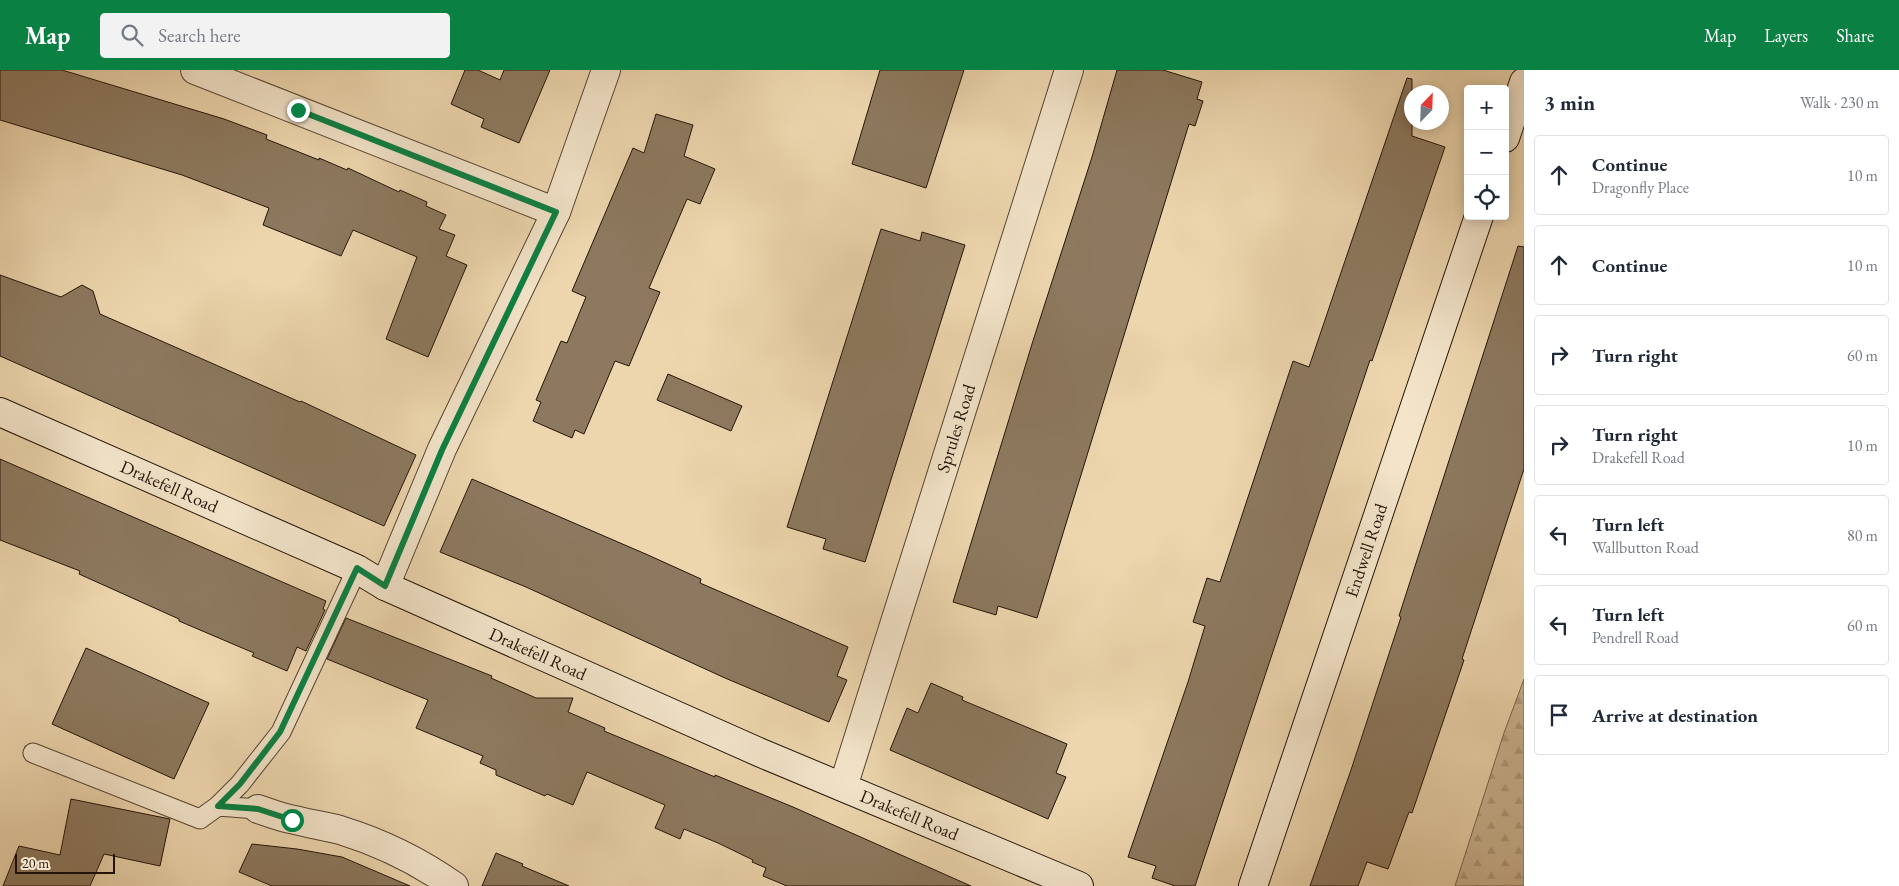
<!DOCTYPE html>
<html lang="en">
<head>
<meta charset="utf-8">
<style>
  :root { --surface:#fff; --page:#f2f2f3; --text:#1f2937; --muted:#747a83; --line:#e0e1e3; --accent:#0b8043 }
  body { margin:0; font-family:"EB Garamond",serif; background:var(--page); color:var(--text) }
  .controls { position:absolute; right:15px; top:15px; display:grid; overflow:hidden; border-radius:5px; box-shadow:0 2px 12px #0003 }
  .controls button { width:45px; height:45px; display:grid; place-items:center; padding:0; border:0; border-bottom:1px solid var(--line); background:var(--surface); color:var(--text); font:25px sans-serif }
  .compass { position:absolute; left:1404px; top:15px; width:45px; height:45px; border-radius:50%; background:var(--surface); box-shadow:0 2px 12px #0003; rotate:23deg }
  .scale { position:absolute; left:15px; bottom:12px; width:100px; box-sizing:border-box; padding-left:5px; border:2px solid #241409; border-top:0; font-size:14px; line-height:18px; white-space:nowrap; color:#241409; -webkit-text-stroke:4px #f3e4ca; paint-order:stroke }
  .stop { position:absolute; width:15px; height:15px; margin:-11px; border:4px solid #0b8043; border-radius:50%; background:#fff }
  .stop.end { background:#0b8043; border-color:#fff; box-shadow:0 1px 5px #0008 }
  .list { margin:0; padding:0; list-style:none }
  h2 { display:flex; justify-content:space-between; align-items:center; height:65px; margin:0; padding:0 20px; font-size:21px }
  h2 small { font-size:16px; font-weight:400; color:var(--muted) }
  .list li { display:grid; grid-template-columns:32px 1fr auto; gap:15px; align-items:center; box-sizing:border-box; height:80px; margin:0 10px 10px; padding:0 10px; border:1px solid var(--line); border-radius:5px }
  .list b { display:block; font-size:19px; white-space:nowrap }
  .list p { margin:0; font-size:16px; white-space:nowrap; color:var(--muted) }
  .list em { font-size:16px; font-style:normal; color:var(--muted) }
  .icon { flex:none; width:28px; height:28px; fill:none; stroke:currentColor; stroke-width:2; stroke-linecap:round; stroke-linejoin:round }
  .map { position:relative; flex:none; width:1524px; height:816px; overflow:hidden }
  header { display:flex; align-items:center; gap:30px; box-sizing:border-box; height:70px; padding:0 25px; background:var(--accent); color:#fff }
  header strong { font-size:24px }
  nav { display:flex; gap:28px; margin-inline-start:auto; font-size:18px }
  .search { width:350px; height:45px; background:var(--page); display:flex; align-items:center; gap:12px; box-sizing:border-box; padding:0 18px; border-radius:5px; color:var(--muted); font-size:19px }
  main { display:flex }
  aside { flex:1; background:var(--surface) }
  .map>svg:first-child { display:block }
</style>
</head>
<body>
<header>
<strong>Map</strong>
<div class="search"><svg class="icon" aria-label="search" viewBox="0 0 24 24"><circle cx="10" cy="10" r="6"/><path d="M15 15l6 6"/></svg>Search here</div>
<nav><a>Map</a><a>Layers</a><a>Share</a></nav>
</header>
<main>
<div class="map">
<svg width="1524" height="816" viewBox="0 0 1524 816">
  <defs>
    <pattern id="forest-firs" width="22" height="20" patternUnits="userSpaceOnUse" patternTransform="scale(1.25)"><rect width="22" height="20" fill="#cbb592"/><path d="M5 1l3.5 6h-7zM16 11l3.5 6h-7z" fill="#ae9b7d"/></pattern>
  </defs>
  <rect width="100%" height="100%" fill="#edd6ae"/>
  <filter id="stains"><feTurbulence type="fractalNoise" baseFrequency=".004" numOctaves="4"/><feColorMatrix values="0 0 0 0 .2 0 0 0 0 .09 0 0 0 0 .02 0 0 0 .5 -.17"/></filter>
  <radialGradient id="worn" r=".72"><stop offset=".6" stop-color="#630" stop-opacity="0"/><stop offset="1" stop-color="#630" stop-opacity=".3"/></radialGradient>
  <path fill="url(#forest-firs)" stroke="#78644e" d="M1524 609V816H1455L1504 663Z"/>
  <path fill="#8d795f" stroke="#241409" d="M0 0H62L224 49 267 65 266 69 319 90V88L347 100 348 98 399 122 400 120 427 132 426 136 446 145 439 159 455 165 446 186 467 195 428 287 386 269 417 187 353 160 341 186 263 155 269 138 182 105 0 50Z
    M465 0H478L500 10 504 0H550L519 73 481 57 484 49 451 34Z
    M880 0H964L926 118 852 94Z
    M1117 0H1163L1202 12 1197 29 1203 31 1195 56 1189 54 1037 548 998 536 996 545 953 532 1032 274 1092 87Z
    M1407 8 1412 9V66L1445 77 1372 291 1370 290 1195 816H1175L1152 808 1156 796 1128 787 1188 612 1205 556 1193 552 1207 508 1220 512 1293 291 1309 297Z
    M656 44 693 55 684 86 715 99 700 134 687 129 649 218 660 222 629 296 615 291 584 364 575 360 572 368 533 351 541 332 536 330 561 271 567 273 586 227 572 221 633 78 644 83Z
    M881 159 920 171 922 162 965 175 865 492 823 479 826 469 787 457Z
    M1518 176 1524 177V399L1462 589 1464 590 1412 743 1409 742 1388 799 1367 792 1358 816H1310L1351 700 1401 547 1399 546Z
    M0 205 61 227 82 215 93 221 100 244 300 332 301 331 416 385 384 456 0 286Z
    M668 304 742 336 731 361 657 330Z
    M0 389 326 531 323 539 325 540 306 581 297 577 287 601 252 586 254 583 179 551V549L79 504 80 501 0 470Z
    M472 409 648 485 701 509 700 513 848 577 837 606 847 610 829 652 725 608 526 517 440 482Z
    M346 548 492 606 491 608 536 628H573L568 642 605 658 604 661 715 707V705L793 737 971 816H787L763 806 766 798 752 792 753 790 718 773 684 759 680 769 655 758 665 735 587 702 573 735 547 724 545 726 496 705V700L480 693 483 686 416 658 428 630 327 589Z
    M86 578 209 633 174 709 52 654Z
    M931 613 963 627 962 630 1067 674 1056 703 1066 707 1048 749 890 680 907 638 918 643Z
    M71 729 170 749 160 796 104 784 90 816H3L19 776 60 785Z
    M252 774 297 779 342 787 410 816H272L239 802Z
    M496 783 523 794 522 796 569 816H482Z"/>
  <g fill="none" stroke-linecap="round" stroke-linejoin="round">
    <defs>
      <path id="lane" d="M33 683 200 749 218 736 240 714 281 662 357 499
        M218 736 258 739"/>
      <g id="street">
        <path d="M195 0 556 142"/>
        <path d="M385 516 442 379 556 142 606 0"/>
        <path id="s1" d="M843 717 1069 0"/>
        <path d="M258 739C270 743 282 748 295 750 310 754 325 756 340 760 382 773 419 791 454 816"/>
      </g>
      <g id="secondary">
        <path d="M1505 68 1524 12"/>
        <path id="s2" d="M0 342 357 499 385 516 761 683 1079 816"/>
        <path id="s3" d="M1253 816 1479 146"/>
      </g>
    </defs>
    <use href="#lane" stroke="#564432" stroke-width="21"/>
    <use href="#street" stroke="#564432" stroke-width="30"/>
    <use href="#secondary" stroke="#241409" stroke-width="30"/>
    <use href="#lane" stroke="#f3e4ca" stroke-width="19"/>
    <use href="#street" stroke="#f3e4ca" stroke-width="28"/>
    <use href="#secondary" stroke="#f3e4ca" stroke-width="28"/>
  </g>
  <g fill="none" stroke-linecap="round" stroke-linejoin="round">
    <path stroke="#0b8043" stroke-width="6" d="M292 750 258 739 218 736 240 714 280 662 357 498 385 516 442 380 556 142 298 40"/>
  </g>
  <g text-anchor="middle" stroke-width="4" stroke-linejoin="round" paint-order="stroke">
    <g font-size="18" fill="#241409" stroke="#f3e4ca">
      <text dy="6" stroke="none"><textPath href="#s1" startOffset="376">Sprules Road</textPath></text>
      <text dy="6" stroke="none"><textPath href="#s2" startOffset="185">Drakefell Road</textPath></text>
      <text dy="6" stroke="none"><textPath href="#s3" startOffset="354">Endwell Road</textPath></text>
      <text dy="6" stroke="none"><textPath href="#s2" startOffset="590">Drakefell Road</textPath></text>
      <text dy="6" stroke="none"><textPath href="#s2" startOffset="995">Drakefell Road</textPath></text>
    </g>
  </g>
  <rect width="100%" height="100%" filter="url(#stains)"/>
  <rect width="100%" height="100%" fill="url(#worn)"/>
</svg>
<div class="controls">
<button>+</button>
<button>−</button>
<button><svg class="icon" aria-label="locate" viewBox="0 0 24 24"><circle cx="12" cy="12" r="6"/><path d="M12 2v4M12 18v4M2 12h4M18 12h4"/></svg></button>
</div>
<svg class="compass" viewBox="-18 -18 36 36"><path d="M0-13l5 13h-10z" fill="#e53935"/><path d="M0 13l5-13h-10z" fill="#747a83"/></svg>
<div class="scale">20 m</div>
<div class="stop" style="left:292px;top:750px"></div>
<div class="stop end" style="left:298px;top:40px"></div>
</div>
<aside>
<h2>3 min<small>Walk · 230 m</small></h2>
<ul class="list">
<li><svg class="icon" aria-label="ahead" viewBox="0 0 24 24"><path d="M12 20V5M6 11l6-6 6 6"/></svg><div><b>Continue</b><p>Dragonfly Place</p></div><em>10 m</em></li>
<li><svg class="icon" aria-label="ahead" viewBox="0 0 24 24"><path d="M12 20V5M6 11l6-6 6 6"/></svg><div><b>Continue</b></div><em>10 m</em></li>
<li><svg class="icon" aria-label="right" viewBox="0 0 24 24"><path d="M7 20v-9h11M14 6l5 5-5 5"/></svg><div><b>Turn right</b></div><em>60 m</em></li>
<li><svg class="icon" aria-label="right" viewBox="0 0 24 24"><path d="M7 20v-9h11M14 6l5 5-5 5"/></svg><div><b>Turn right</b><p>Drakefell Road</p></div><em>10 m</em></li>
<li><svg class="icon" aria-label="left" viewBox="0 0 24 24"><path d="M17 20v-9H6M10 6l-5 5 5 5"/></svg><div><b>Turn left</b><p>Wallbutton Road</p></div><em>80 m</em></li>
<li><svg class="icon" aria-label="left" viewBox="0 0 24 24"><path d="M17 20v-9H6M10 6l-5 5 5 5"/></svg><div><b>Turn left</b><p>Pendrell Road</p></div><em>60 m</em></li>
<li><svg class="icon" aria-label="arrive" viewBox="0 0 24 24"><path d="M6 21V4h12l-3 4 3 4H6"/></svg><div><b>Arrive at destination</b></div></li>
</ul>
</aside>
</main>
</body>
</html>
